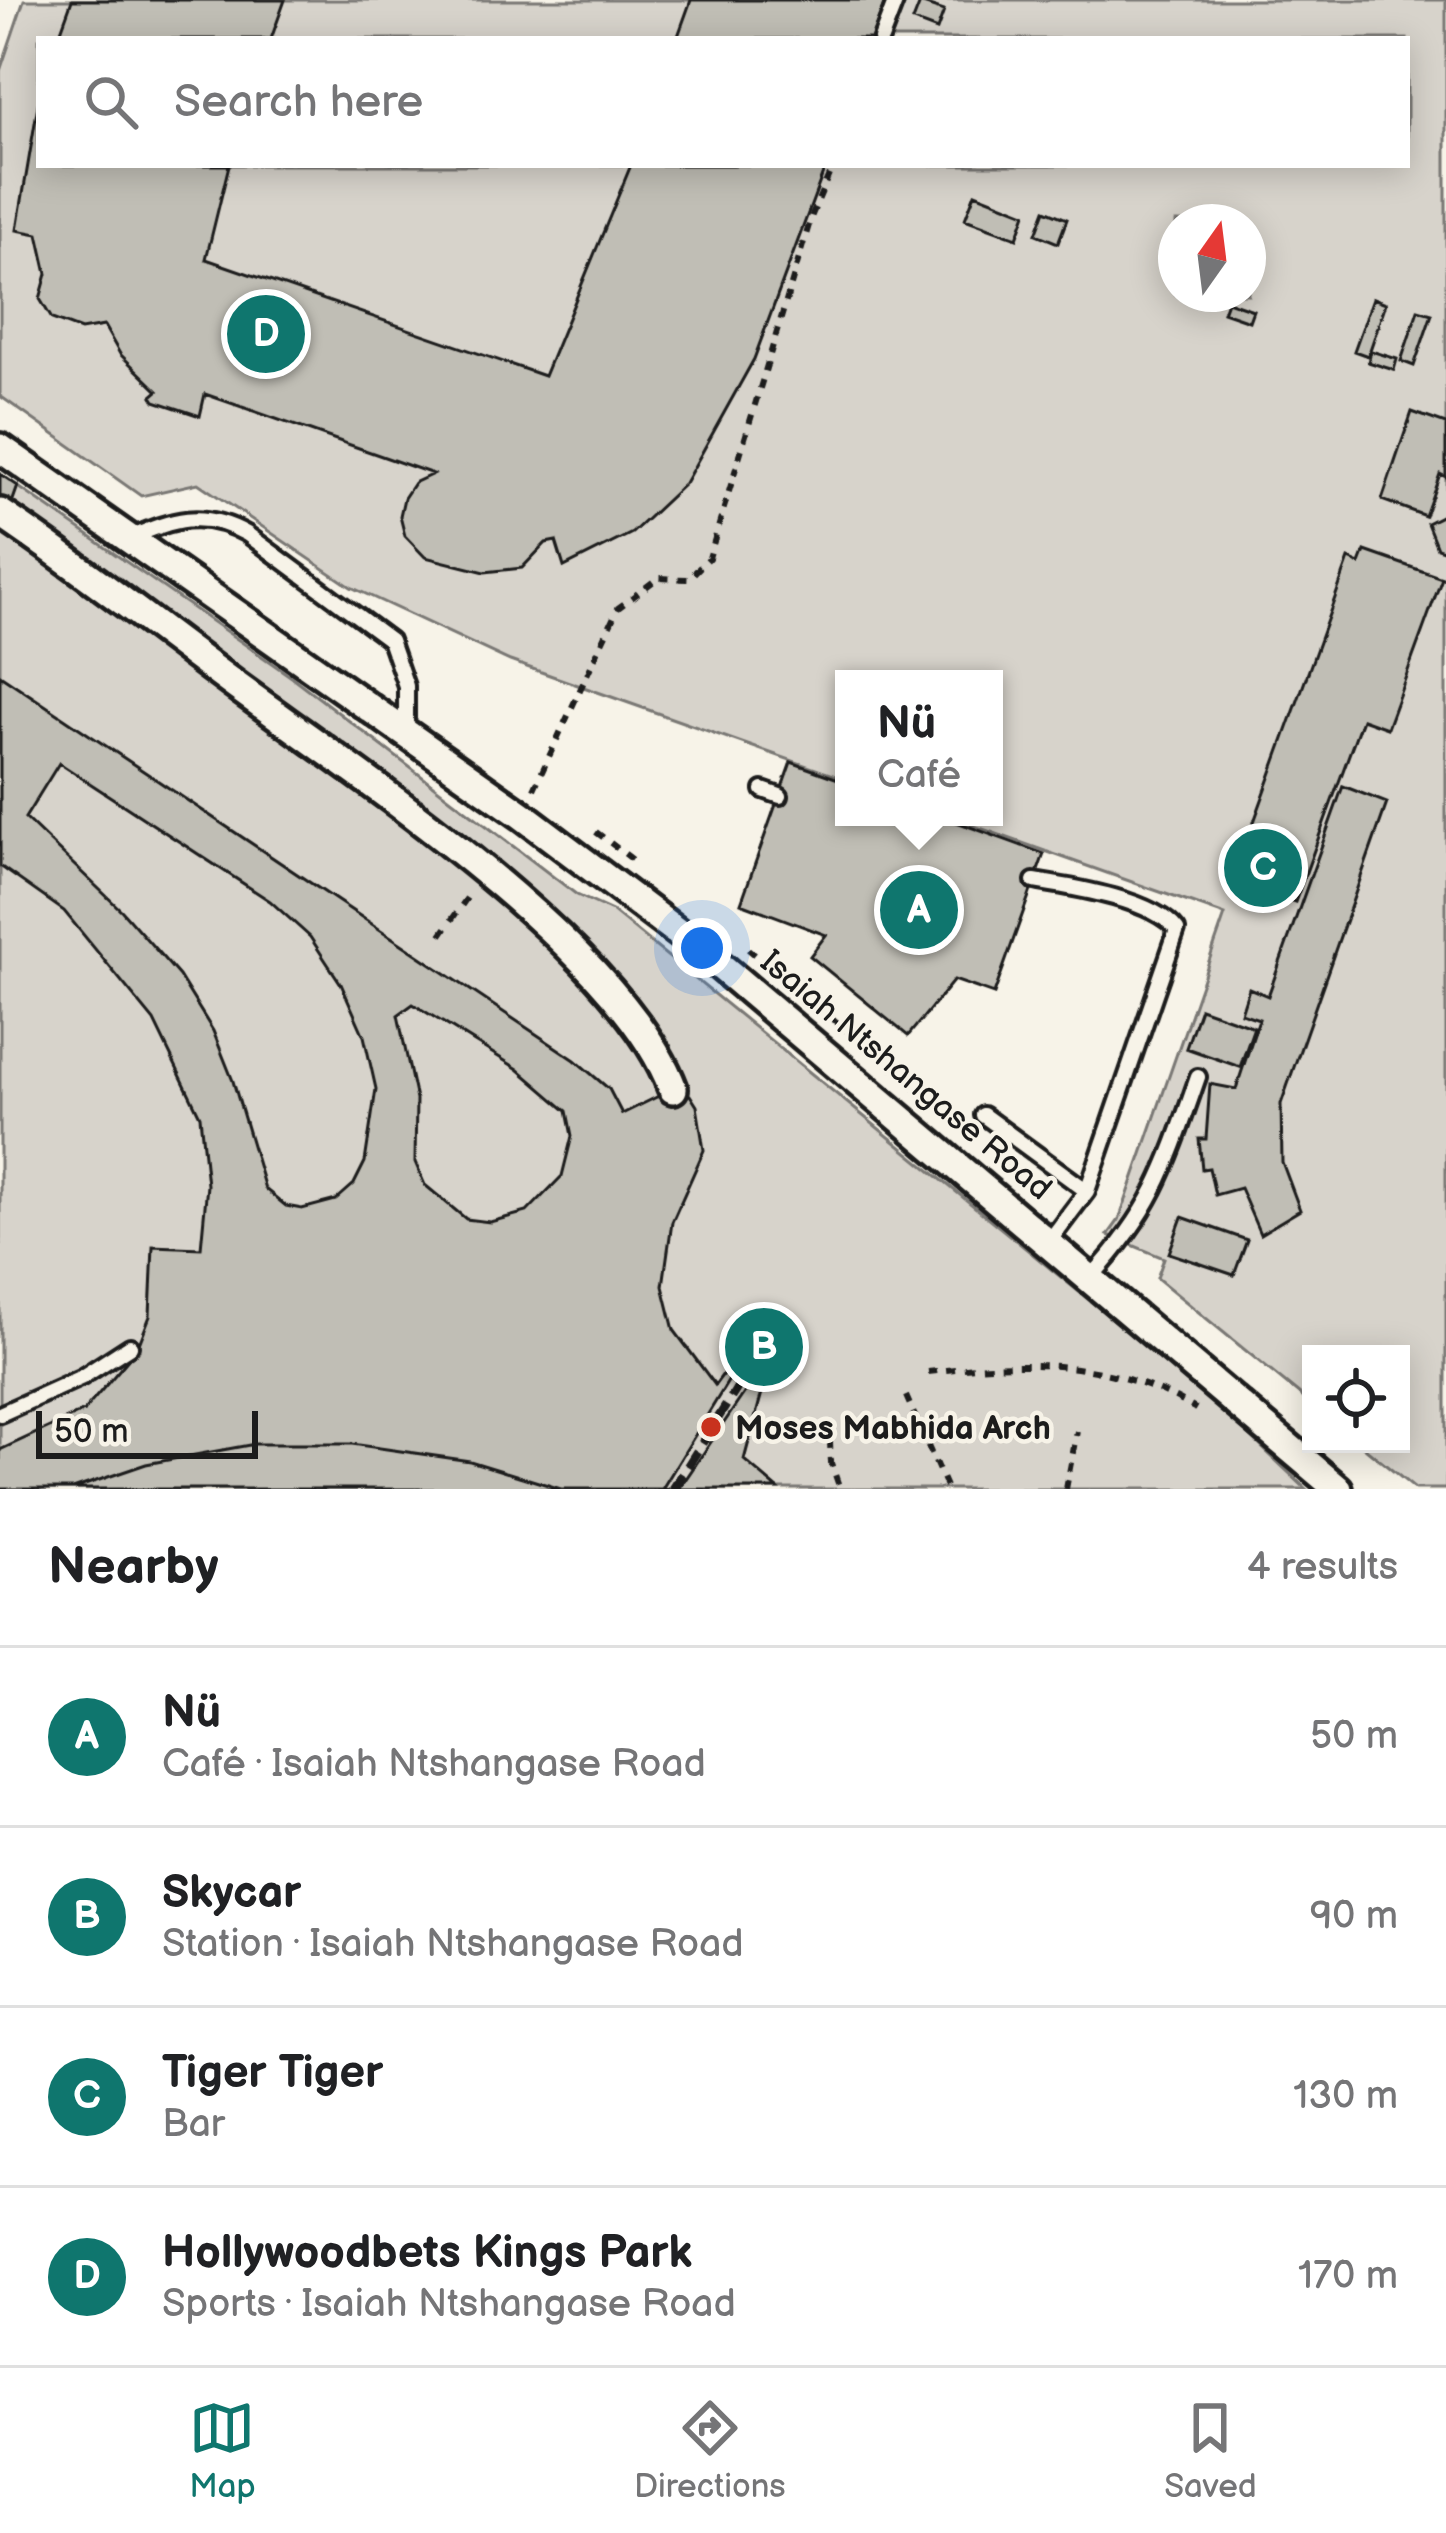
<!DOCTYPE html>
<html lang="en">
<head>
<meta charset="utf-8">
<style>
  :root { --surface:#fff; --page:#f2f2f2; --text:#202124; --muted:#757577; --line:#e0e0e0; --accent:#0f766e }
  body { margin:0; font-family:"Balsamiq Sans",sans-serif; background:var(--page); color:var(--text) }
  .controls { position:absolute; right:36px; bottom:36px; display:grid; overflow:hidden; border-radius:0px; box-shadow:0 6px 30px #0003 }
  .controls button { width:108px; height:108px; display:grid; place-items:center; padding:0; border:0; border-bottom:3px solid var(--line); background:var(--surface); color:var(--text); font:60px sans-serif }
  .compass { position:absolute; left:1158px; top:204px; width:108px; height:108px; border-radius:50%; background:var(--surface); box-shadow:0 6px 30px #0003; rotate:14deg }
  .scale { position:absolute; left:36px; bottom:30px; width:222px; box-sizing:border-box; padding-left:12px; border:6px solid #1c1c1c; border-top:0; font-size:33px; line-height:42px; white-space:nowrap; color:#1c1c1c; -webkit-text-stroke:9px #f7f3e8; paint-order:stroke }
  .you { position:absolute; left:702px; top:948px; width:42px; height:42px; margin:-30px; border:9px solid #fff; border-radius:50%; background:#1a73e8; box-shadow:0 0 0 18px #1a73e833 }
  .badge { display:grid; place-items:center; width:78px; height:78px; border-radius:50%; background:var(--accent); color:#fff; font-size:39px; font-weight:700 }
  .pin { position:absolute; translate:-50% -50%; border:6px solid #fff; box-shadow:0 3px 12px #0006 }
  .popup { position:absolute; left:835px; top:670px; width:168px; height:156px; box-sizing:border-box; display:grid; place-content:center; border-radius:0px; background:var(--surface); filter:drop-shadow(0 3px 9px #0005); font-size:39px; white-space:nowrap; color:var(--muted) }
  .popup b { font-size:45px; color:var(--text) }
  .popup::after { content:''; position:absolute; left:50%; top:100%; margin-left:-24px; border:24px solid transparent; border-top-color:var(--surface) }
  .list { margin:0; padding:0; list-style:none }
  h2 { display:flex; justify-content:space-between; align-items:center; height:156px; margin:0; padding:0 48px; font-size:51px }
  h2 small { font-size:39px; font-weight:400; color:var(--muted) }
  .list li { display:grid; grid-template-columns:78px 1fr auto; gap:36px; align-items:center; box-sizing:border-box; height:180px; padding:0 48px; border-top:3px solid var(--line) }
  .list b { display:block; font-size:45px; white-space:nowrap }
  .list p { margin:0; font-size:39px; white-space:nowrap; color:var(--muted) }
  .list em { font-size:39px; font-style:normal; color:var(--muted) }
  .icon { flex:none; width:66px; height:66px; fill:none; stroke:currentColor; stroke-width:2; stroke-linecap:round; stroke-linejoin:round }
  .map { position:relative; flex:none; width:1446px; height:1489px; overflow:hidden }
  .search { position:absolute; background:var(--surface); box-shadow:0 6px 30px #0003; left:36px; right:36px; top:36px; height:132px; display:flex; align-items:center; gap:30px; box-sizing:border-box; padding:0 42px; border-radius:0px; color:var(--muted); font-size:45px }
  .sheet { height:876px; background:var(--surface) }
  nav { display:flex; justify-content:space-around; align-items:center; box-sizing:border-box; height:168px; border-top:3px solid var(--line); background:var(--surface); font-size:33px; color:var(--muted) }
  nav a { display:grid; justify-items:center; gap:6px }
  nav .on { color:var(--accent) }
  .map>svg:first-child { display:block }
</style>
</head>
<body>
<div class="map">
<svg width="1446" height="1489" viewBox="0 0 1446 1489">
  <rect width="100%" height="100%" fill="#f7f3e8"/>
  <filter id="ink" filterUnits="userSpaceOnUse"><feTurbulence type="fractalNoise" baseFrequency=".00833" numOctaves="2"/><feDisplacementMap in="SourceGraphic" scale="24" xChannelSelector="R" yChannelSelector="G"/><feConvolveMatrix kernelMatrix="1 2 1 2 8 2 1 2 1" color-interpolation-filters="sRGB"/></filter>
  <g filter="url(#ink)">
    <path fill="#d7d3cb" stroke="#7a7874" stroke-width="3" fill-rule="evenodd" d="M24 0H1446V1489H1415L1360 1444H1401V1354H1311V1404L1157 1278 1164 1258 1108 1235 1119 1220 1225 915 949 817H994V679H844V779L510 661 351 587 198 483 141 496 0 396V71ZM39 39H1407V165H39ZM1176 222H1248V294H1176Z
      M0 474 293 678 577 895 612 911 1214 1402 1306 1489H0Z"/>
    <path fill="#c0beb5" stroke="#1c1c1c" stroke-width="3" fill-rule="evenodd" d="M72 0H285L271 39H58Z
      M691 0H886L871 39H677Z
      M920 3 944 11 937 30 913 21Z
      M39 99V165H229L206 259 544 376 631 165H826L754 359 685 483 632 533 564 567 556 541 546 543 522 568 485 572 425 557 405 536 400 516 404 498 414 483 433 474 205 394 200 416 155 401 152 396 158 391 120 354 104 326 81 330 52 319 40 299 47 274 38 234 17 230Z
      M975 193 1026 213 1017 238 965 219Z
      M1045 210 1067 219 1058 243 1036 234Z
      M1373 298 1386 303 1368 356 1354 351Z
      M1227 301 1253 310 1249 321 1223 312Z
      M1418 310 1432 314 1414 366 1401 361Z
      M1371 351 1397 359 1394 370 1368 362Z
      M1412 412 1446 424V477L1440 474 1425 516 1382 500Z
      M0 474 18 486 0 537Z
      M1441 516 1446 518V551L1437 548 1427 523Z
      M1365 551 1442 578 1387 728 1362 719 1295 902 1233 880 1349 559 1360 564Z
      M0 675 575 1060 609 1089 622 1114 673 1089 690 1095 697 1106 704 1150 672 1222 663 1286 674 1330 715 1385 757 1328 783 1345 769 1366 744 1460 778 1489H561L470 1461 352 1444H255L146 1464 73 1489H0V1450L84 1411 137 1349 150 1316 153 1246 201 1248 207 1185 200 1116 154 1021 64 911 0 866ZM59 763 270 901 310 937 341 984 364 1036 376 1089 365 1162 354 1184 336 1200 302 1209 286 1206 265 1189 233 1081 213 1031 179 976 122 911 25 818ZM413 1004 518 1069 567 1111 572 1136 562 1176 527 1212 490 1222 466 1219 425 1185 415 1162 416 1100 398 1015Z
      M791 762 844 781V817H943L1044 854 994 994 954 980 908 1036 810 956 826 935 741 903Z
      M1343 786 1387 803 1281 1104 1282 1162 1300 1210 1260 1234 1240 1188 1215 1195 1209 1168 1202 1169 1199 1139H1206L1210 1084 1236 1089 1259 1019 1241 1013 1249 988 1268 996Z
      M1200 1008 1254 1027 1240 1067 1186 1048Z
      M1182 1217 1247 1240 1234 1275 1169 1253Z
      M746 1352 764 1364 679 1489H662Z
      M255 1444H352L470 1461 561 1489H73L146 1464Z"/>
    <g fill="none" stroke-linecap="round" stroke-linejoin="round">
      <defs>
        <path id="lane" d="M881 39 896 0
          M128 539C172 519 203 509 247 534L390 640 406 686V733
          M763 790 780 796
          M1034 881C1071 887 1153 899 1177 930L1087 1191 1050 1240
          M983 1115 1087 1191
          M1092 1276C1155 1208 1168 1163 1198 1077
          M0 1414 82 1377 130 1346"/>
        <path id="street" d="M0 448 522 815 705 953 1338 1489
          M0 513C81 567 157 628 235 685 358 775 621 948 673 1089"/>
      </defs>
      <use href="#lane" stroke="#1c1c1c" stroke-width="22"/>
      <use href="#street" stroke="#1c1c1c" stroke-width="36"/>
      <path stroke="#1c1c1c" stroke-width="6" stroke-dasharray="9 9" stroke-linecap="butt" d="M534 789 618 608 658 578 688 579 709 558 812 215 833 165
        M596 832 633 860
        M441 935 471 892
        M748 949 964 1127
        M1002 1159 1023 1185
        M928 1372C1028 1360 1106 1358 1196 1409
        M906 1396 947 1489
        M829 1422 831 1463 840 1489
        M1066 1489 1077 1431"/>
      <use href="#lane" stroke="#f7f3e8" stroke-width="14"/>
      <use href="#street" stroke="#f7f3e8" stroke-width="27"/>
      <path stroke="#1c1c1c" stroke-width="9" stroke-dasharray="18 9" stroke-linecap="butt" d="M673 1489 760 1352"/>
    </g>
  </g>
  <circle fill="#c8321e" stroke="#f7f3e8" stroke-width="4.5" cx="711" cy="1427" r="12"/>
  <g text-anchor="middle" stroke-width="9" stroke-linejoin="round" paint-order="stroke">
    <g font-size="33" fill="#1c1c1c" stroke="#f7f3e8">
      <text transform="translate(907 1074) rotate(40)" y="12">Isaiah Ntshangase Road</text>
    </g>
    <g font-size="33" font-weight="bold" fill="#1c1c1c" stroke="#f7f3e8" text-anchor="start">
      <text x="735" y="1439">Moses Mabhida Arch</text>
    </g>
  </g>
</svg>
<div class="controls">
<button><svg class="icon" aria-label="locate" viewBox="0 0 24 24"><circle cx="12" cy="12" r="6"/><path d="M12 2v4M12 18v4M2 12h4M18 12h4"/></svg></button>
</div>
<svg class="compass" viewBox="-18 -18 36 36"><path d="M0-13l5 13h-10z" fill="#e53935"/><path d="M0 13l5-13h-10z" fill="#757577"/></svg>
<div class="scale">50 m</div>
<div class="you"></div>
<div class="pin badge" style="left:919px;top:910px">A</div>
<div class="popup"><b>Nü</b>Café</div>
<div class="pin badge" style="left:764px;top:1347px">B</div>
<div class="pin badge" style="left:1263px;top:868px">C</div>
<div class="pin badge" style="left:266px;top:334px">D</div>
<div class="search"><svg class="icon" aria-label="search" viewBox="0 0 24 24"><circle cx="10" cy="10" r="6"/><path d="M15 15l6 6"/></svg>Search here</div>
</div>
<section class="sheet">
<h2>Nearby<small>4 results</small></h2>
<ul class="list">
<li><span class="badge">A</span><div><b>Nü</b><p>Café · Isaiah Ntshangase Road</p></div><em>50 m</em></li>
<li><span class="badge">B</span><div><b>Skycar</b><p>Station · Isaiah Ntshangase Road</p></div><em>90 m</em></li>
<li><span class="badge">C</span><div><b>Tiger Tiger</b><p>Bar</p></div><em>130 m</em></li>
<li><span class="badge">D</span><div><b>Hollywoodbets Kings Park</b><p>Sports · Isaiah Ntshangase Road</p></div><em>170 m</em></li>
</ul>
</section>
<nav>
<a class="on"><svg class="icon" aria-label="map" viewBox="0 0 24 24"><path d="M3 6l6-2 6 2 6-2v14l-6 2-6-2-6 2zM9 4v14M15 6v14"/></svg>Map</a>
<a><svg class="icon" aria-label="directions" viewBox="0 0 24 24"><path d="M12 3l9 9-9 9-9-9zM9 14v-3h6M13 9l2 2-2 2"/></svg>Directions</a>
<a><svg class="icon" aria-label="saved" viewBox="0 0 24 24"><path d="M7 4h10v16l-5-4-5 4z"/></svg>Saved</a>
</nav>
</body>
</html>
